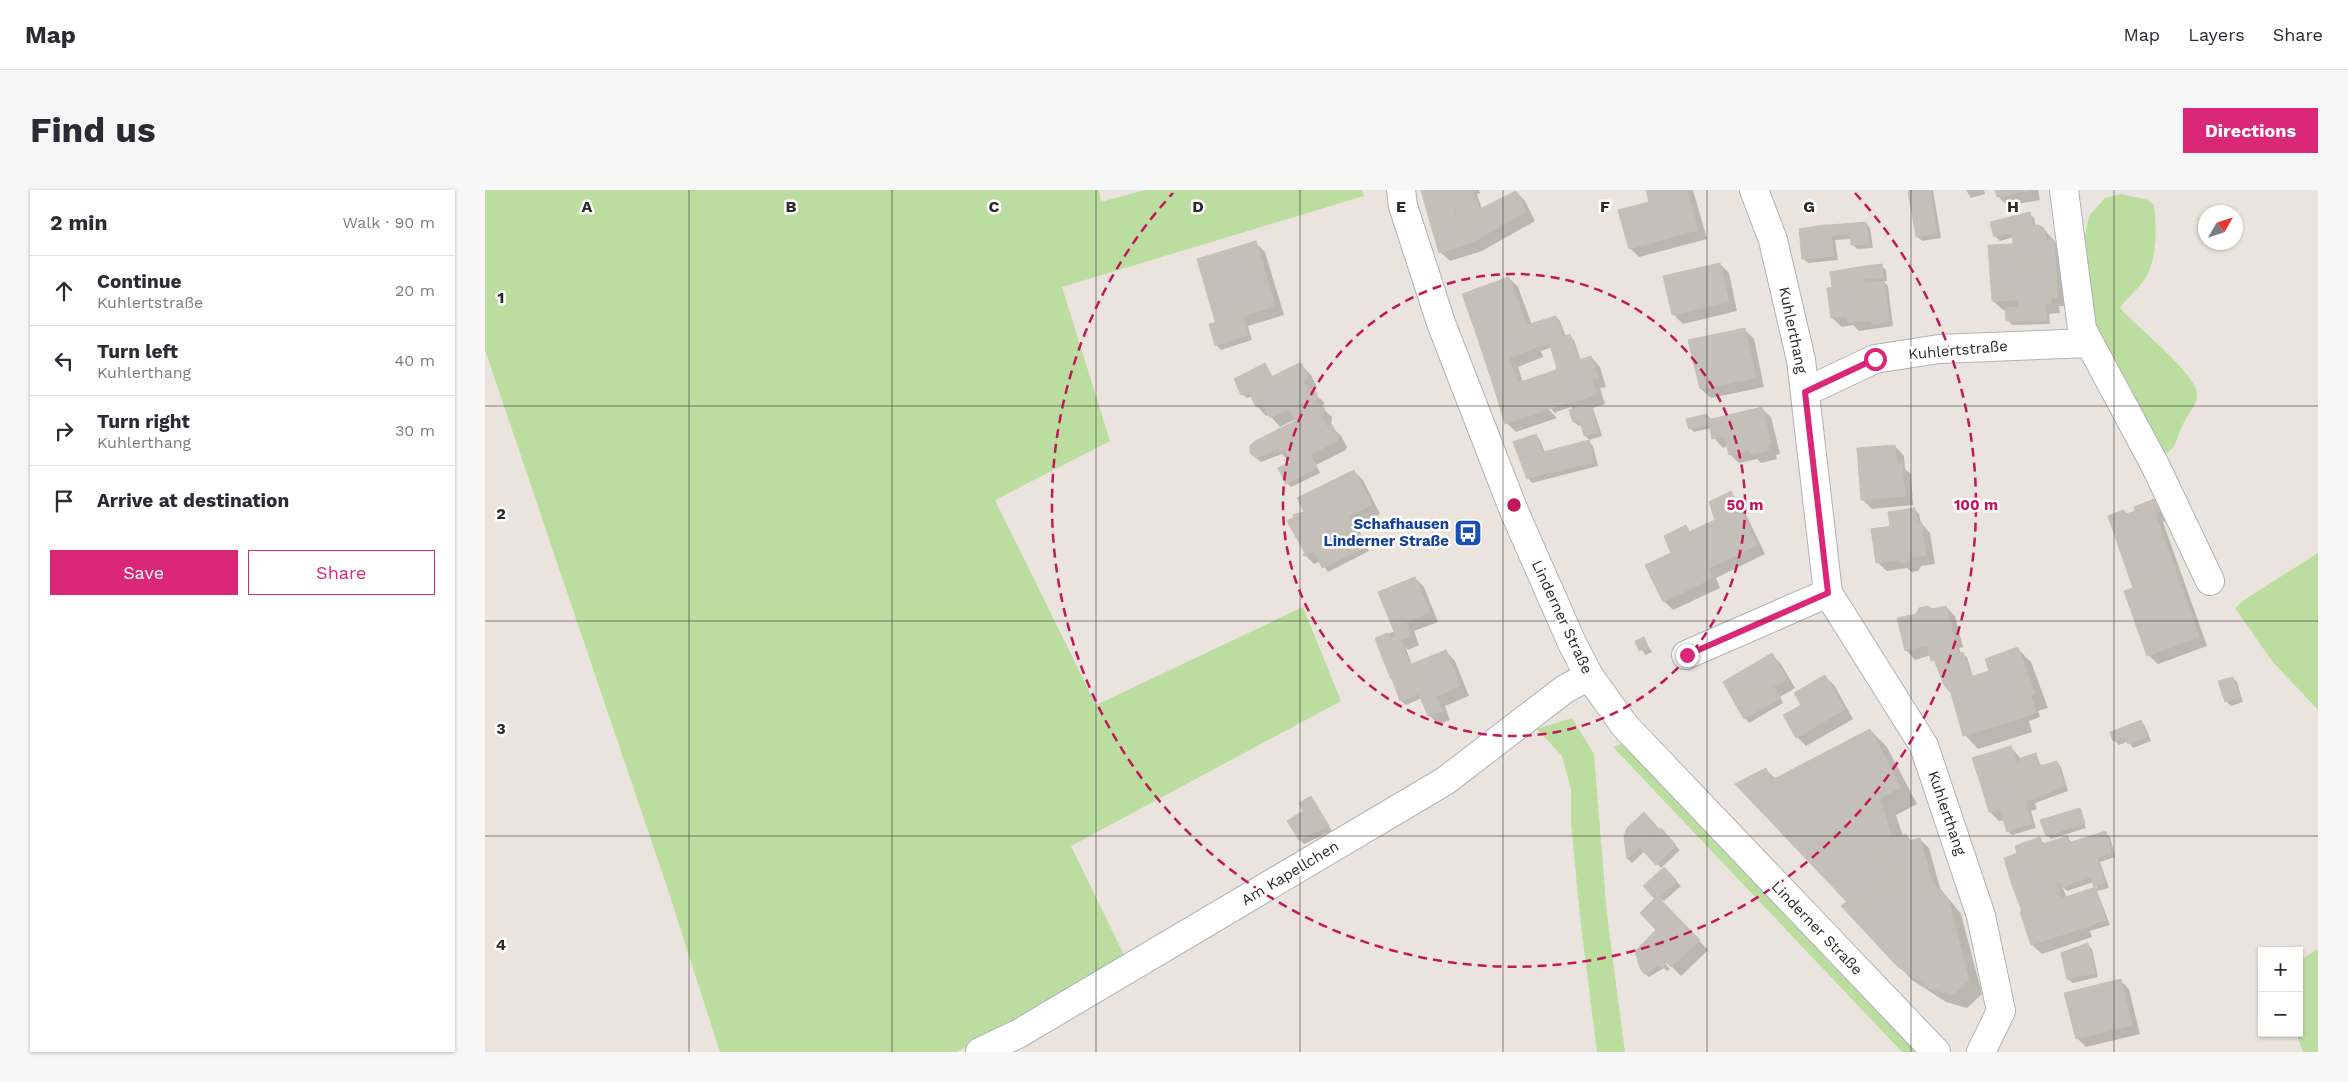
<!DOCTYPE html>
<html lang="en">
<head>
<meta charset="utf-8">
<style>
  :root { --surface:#fff; --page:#f7f7f7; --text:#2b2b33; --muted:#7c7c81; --line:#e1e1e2; --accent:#db2777 }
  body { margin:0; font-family:"Work Sans",sans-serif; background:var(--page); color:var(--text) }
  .controls { position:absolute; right:15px; bottom:15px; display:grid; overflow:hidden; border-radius:0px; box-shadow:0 1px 4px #0004 }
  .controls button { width:45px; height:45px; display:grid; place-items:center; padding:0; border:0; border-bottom:1px solid var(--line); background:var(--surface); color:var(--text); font:25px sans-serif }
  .compass { position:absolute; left:1713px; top:15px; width:45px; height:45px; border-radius:50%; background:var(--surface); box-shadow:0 1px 4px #0004; rotate:51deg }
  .stop { position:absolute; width:15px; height:15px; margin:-11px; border:4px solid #db2777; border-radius:50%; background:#fff }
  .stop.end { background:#db2777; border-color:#fff; box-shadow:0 1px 5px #0008 }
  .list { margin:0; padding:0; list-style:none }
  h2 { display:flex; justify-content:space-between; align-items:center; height:65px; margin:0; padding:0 20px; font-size:21px }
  h2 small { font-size:16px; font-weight:400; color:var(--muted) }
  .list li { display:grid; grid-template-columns:32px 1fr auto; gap:15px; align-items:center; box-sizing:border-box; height:70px; padding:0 20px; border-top:1px solid var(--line) }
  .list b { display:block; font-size:19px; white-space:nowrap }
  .list p { margin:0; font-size:16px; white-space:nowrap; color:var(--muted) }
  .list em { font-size:16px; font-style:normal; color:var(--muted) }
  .actions { display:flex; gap:10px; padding:15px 20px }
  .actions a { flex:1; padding:11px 0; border:1px solid var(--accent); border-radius:0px; text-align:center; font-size:18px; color:var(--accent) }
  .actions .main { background:var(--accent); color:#fff }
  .icon { flex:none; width:28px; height:28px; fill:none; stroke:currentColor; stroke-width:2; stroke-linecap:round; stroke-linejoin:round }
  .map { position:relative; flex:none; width:1833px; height:862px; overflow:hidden; border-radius:0px }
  header { display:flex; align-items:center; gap:30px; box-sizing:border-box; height:70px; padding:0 25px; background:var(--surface); border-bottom:1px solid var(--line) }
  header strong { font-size:24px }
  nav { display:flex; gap:28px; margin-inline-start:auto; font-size:18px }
  .intro { display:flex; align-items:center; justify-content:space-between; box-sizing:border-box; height:120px; padding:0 30px }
  h1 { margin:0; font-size:35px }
  .button { padding:12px 22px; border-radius:0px; background:var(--accent); color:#fff; font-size:18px; font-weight:700 }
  main { display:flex; gap:30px; padding:0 30px }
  aside { flex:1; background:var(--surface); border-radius:0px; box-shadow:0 1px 4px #0004 }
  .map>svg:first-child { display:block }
</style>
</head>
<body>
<header>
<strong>Map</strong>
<nav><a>Map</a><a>Layers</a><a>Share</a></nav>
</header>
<div class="intro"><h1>Find us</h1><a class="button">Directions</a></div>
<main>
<aside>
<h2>2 min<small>Walk · 90 m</small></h2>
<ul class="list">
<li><svg class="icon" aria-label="ahead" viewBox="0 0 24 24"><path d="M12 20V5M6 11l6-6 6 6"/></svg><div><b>Continue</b><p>Kuhlertstraße</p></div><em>20 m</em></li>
<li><svg class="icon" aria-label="left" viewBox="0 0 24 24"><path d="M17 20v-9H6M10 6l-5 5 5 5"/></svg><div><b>Turn left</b><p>Kuhlerthang</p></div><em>40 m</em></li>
<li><svg class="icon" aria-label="right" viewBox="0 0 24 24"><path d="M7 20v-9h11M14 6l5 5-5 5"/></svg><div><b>Turn right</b><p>Kuhlerthang</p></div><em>30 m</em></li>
<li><svg class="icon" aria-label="arrive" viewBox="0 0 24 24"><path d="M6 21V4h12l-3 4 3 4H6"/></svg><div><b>Arrive at destination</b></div></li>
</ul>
<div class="actions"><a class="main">Save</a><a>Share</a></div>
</aside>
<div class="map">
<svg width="1833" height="862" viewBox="0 0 1833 862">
  <rect width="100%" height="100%" fill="#ebe4de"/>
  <path fill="#bbdd9f" d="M0 0H614L616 12 660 0H877L879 6 577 97 625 251 510 310 611 515 818 417 856 511 586 656 641 769 472 862H235L181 694 0 160Z
    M1636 4 1663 10 1669 15C1672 39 1673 74 1656 94 1649 103 1641 109 1635 118 1650 135 1711 184 1712 203 1713 215 1703 223 1698 234 1690 250 1694 257 1676 267L1632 191 1606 123 1597 61 1604 26 1620 8Z
    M1833 363V520L1787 471 1750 418 1759 410Z
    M1087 528 1109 564 1122 725 1140 862H1112L1095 727 1086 633V599L1077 566 1052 539Z
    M1138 553 1433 862H1417L1128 557Z
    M1830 760H1833V862H1818L1811 843H1814V772Z"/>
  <path fill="#0003" fill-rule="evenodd" d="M938 0H994L995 3 992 4 997 19 1031 2 1040 11 1050 31 997 61 965 71 955 62Z
    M1162 0H1208L1222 49 1154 67 1145 58 1166 13Z
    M1424 0H1448L1456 48 1437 51 1433 47Z
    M1481 0H1499L1500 4 1486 8Z
    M1512 0H1553L1555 10 1522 16 1513 6Z
    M1544 24 1549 28 1551 37 1559 39 1578 61 1582 116H1574L1575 123 1564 124 1565 134 1527 135 1523 130 1521 120H1518L1508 111 1530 55 1529 47 1515 51 1510 46Z
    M1381 33 1385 38 1388 58 1372 59 1368 55 1367 49 1350 50 1353 70 1323 73 1319 69 1315 40Z
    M771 53 780 62 799 125 763 136 767 150 736 160 731 155 732 134Z
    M1235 74 1244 83 1252 121 1198 134 1188 124Z
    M1396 75 1401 80 1402 91H1398L1403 96 1408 136 1374 141 1368 135 1357 137 1347 128 1350 98 1348 96Z
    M1024 88 1033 97 1047 135 1071 127 1075 131 1081 147 1084 146 1089 150 1096 171 1106 167 1115 177 1121 197 1115 198 1120 214 1108 218 1117 246 1104 250 1100 245 1097 235 1094 236 1089 232 1086 221 1089 220 1086 217 1071 222V224L1060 213 1059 215 1072 228 1031 242 1022 233ZM1067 157 1075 185 1071 181 1038 193 1033 177 1058 167 1056 161Z
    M1260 140 1269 149 1279 197 1226 208 1216 199Z
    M779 174 788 187 816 175 826 185 832 197 827 202 840 213 836 217 847 227 846 236 856 246 862 257 861 260 831 275 835 283 806 297 802 293 808 273 806 270 804 271 797 264 776 272 771 268V252L813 231 811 229 795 237 784 224 781 226 772 216 767 206 762 208 757 204Z
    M1276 218 1286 227 1295 264 1291 265 1292 269 1276 273 1272 269 1254 273 1245 264 1243 256 1238 258 1229 248 1226 238 1209 242 1205 238 1222 225 1226 229Z
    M1051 245 1055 250 1060 263 1104 252 1108 256 1113 276 1047 293 1043 288Z
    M1410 256 1419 266 1420 279 1426 284 1428 315 1387 319 1377 309Z
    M869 281 878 290 895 324 872 336 884 361 843 382 835 371 829 374 820 365 822 363 803 332 820 323Z
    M1246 303 1255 312 1280 364 1231 388 1235 398 1188 420 1179 411 1201 337 1206 343 1232 330Z
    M1681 319 1685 330 1678 332 1722 456 1673 474 1663 465 1650 398 1639 321 1643 325Z
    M1430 320 1434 324 1436 333 1445 343 1450 374 1436 376 1433 381 1427 382 1422 378 1402 381 1392 372 1408 338Z
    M930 388 939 397 953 432 929 441 934 455 923 460 920 456 927 475 961 461 970 471 984 506 960 516 965 530 953 534 944 525 937 508 921 515 916 511 891 449 910 441Z
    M1461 417 1470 426 1478 457 1474 458 1476 464 1482 467 1488 487 1505 482 1533 459 1546 472 1563 518 1553 521 1555 527 1544 531 1547 542 1493 559 1480 545 1467 503 1446 465 1430 470 1421 460 1447 421Z
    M1158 448 1167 462 1160 465 1152 451Z
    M1287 465 1296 474 1310 498 1295 507 1298 513 1264 533 1260 528Z
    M1339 486 1349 495 1368 529 1321 556 1312 547 1317 515Z
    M1748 488 1752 492 1758 512 1746 516 1741 511Z
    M1656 532 1660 536 1666 551 1648 558 1643 551 1634 555 1629 550 1627 543Z
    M1385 540 1402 557 1432 614 1411 625 1418 646 1421 645 1427 652 1435 649 1444 658 1455 698 1476 724 1497 804 1482 818 1461 812 1427 790 1413 775 1369 717 1252 594 1281 580 1291 589Z
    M1526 557 1536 569 1550 565 1557 577 1572 572 1576 577 1583 601 1550 613 1552 619 1546 621 1551 638 1527 645 1523 641 1519 630 1514 631 1505 622 1488 569Z
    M826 607 847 641 819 654 815 650 820 622Z
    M1594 619 1598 622H1595L1601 638 1566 649 1562 645Z
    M1163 628 1195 660 1176 678 1160 661 1147 673 1143 669 1141 646Z
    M1620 643 1625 647 1630 667 1615 672 1624 698 1612 701 1625 735 1605 741 1607 747 1557 764 1547 755 1520 668 1535 664 1533 662 1555 648 1560 655 1583 648 1588 653ZM1609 692 1612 698 1582 708 1577 696 1582 701Z
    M1179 679 1196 696 1179 711 1176 709V712L1223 760 1196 786 1168 757 1166 758 1185 779 1182 781 1179 778 1164 787 1160 783 1164 757 1173 740 1172 709 1160 696Z
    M1603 755 1607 759 1613 787 1588 793 1583 789 1578 764Z
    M1635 790 1644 799 1655 844 1601 857 1592 848Z"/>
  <path fill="#c4bfb9" stroke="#c6bfb7" d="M936 0H965L968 17 943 25Z
    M963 0H988L990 9 968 18Z
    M1161 0H1202L1213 40 1144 59 1133 20 1164 12Z
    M1445 0 1448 20 1427 23 1423 2Z
    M1510 0H1546L1512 7Z
    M1031 1 1041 22 1007 41 998 26 974 37 972 34 973 30Z
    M991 9 995 20 973 30 970 18Z
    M968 17 974 37 998 26 1007 41 988 52 954 63 943 25Z
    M1448 20 1452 44 1431 47 1427 23Z
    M1545 22 1548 37 1509 47 1505 32Z
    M1381 32 1384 54 1366 55 1365 44 1346 46 1345 35Z
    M1338 35H1345L1349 66 1317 69 1314 39Z
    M1553 35 1559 38 1561 51 1569 50 1571 79 1505 83 1503 55 1528 54 1527 42Z
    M771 51 790 116 731 134 712 69Z
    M1235 73 1244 112 1187 125 1178 86Z
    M1397 74 1398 87 1379 89 1380 92 1376 93 1373 77Z
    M1373 77 1376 93 1347 97 1345 82Z
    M1571 79 1573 107H1566V114L1534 117 1533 110 1507 111 1505 83Z
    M1024 87 1039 129 992 146 977 104Z
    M1399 91 1404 131 1388 135 1385 130 1380 93Z
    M1380 93 1385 130 1363 133 1362 126 1346 128 1342 98Z
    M1560 115 1562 131H1521L1520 118Z
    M758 126 763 145 730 156 724 134Z
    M1071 126 1079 148 1050 158 1042 135Z
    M1039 129 1050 158 1024 168 1033 193 1010 201 992 146Z
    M1260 138 1271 188 1215 199 1203 150Z
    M1085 144 1094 170 1072 178 1064 152Z
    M1106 166 1113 188 1107 189 1112 204 1082 214 1071 178Z
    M780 173 787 187 762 199 763 202 756 205 749 189Z
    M814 173 817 174 823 187 819 192 823 200 831 202 832 205 785 228 777 214 771 217 762 199Z
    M1071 180 1076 194 1037 207 1033 193Z
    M1033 193 1037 207 1058 200 1064 219 1020 234 1010 201Z
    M1076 194 1081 213 1064 219 1058 200Z
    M832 205 830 214 807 225 804 219Z
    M830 214 838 217 811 231 807 225Z
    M1106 214 1109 226 1088 232 1084 220Z
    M838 217 840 219 837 227 841 236 847 235 853 247 852 251 807 274 800 259 794 262 784 244Z
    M1277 217 1286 254 1283 255 1284 260 1266 264 1265 260 1244 265 1239 246 1227 249 1223 230Z
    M1222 224 1224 234 1204 239 1201 229Z
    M1109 226 1113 242 1099 246 1095 230Z
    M784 244 792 260 771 268 765 263V256L770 251Z
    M1051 244 1065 282 1042 289 1028 252Z
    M1104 250 1109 272 1065 283 1058 262Z
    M1410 255 1412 274H1417L1420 306 1376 310 1372 258Z
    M825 264 832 278 801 294 793 278Z
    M869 280 887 315 863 326 872 339 819 366 818 364 820 363 802 331 809 327 808 325 819 322 812 308Z
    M1246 301 1272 355 1222 379 1204 342 1230 330 1224 312Z
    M1672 308 1677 321 1670 323 1691 382 1648 398 1623 326 1639 320 1641 324 1650 321 1649 317Z
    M1430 318 1433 333 1405 337 1403 322Z
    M1436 332 1441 365 1427 367 1423 372 1416 373 1411 370 1391 373 1386 339Z
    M1201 335 1227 388 1178 412 1160 375 1186 363 1179 346Z
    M872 339 881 357 837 378 829 361Z
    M1691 382 1714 447 1662 466 1639 401Z
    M930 387 945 422 921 432 926 446 913 451 893 402Z
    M1442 416 1448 419 1461 416 1469 448 1420 461 1412 428 1431 424 1434 418Z
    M903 443 906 448 911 446 913 451 916 450 920 463 899 472 890 448Z
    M1159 447 1163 457 1154 461 1150 451Z
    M1469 448 1473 463 1450 472V470L1446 471 1442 455Z
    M1533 457 1550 504 1529 511 1534 529 1478 546 1466 503 1459 495 1504 481 1500 469Z
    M961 460 975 496 951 507 957 521 943 526 922 476Z
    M1478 462 1486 487 1459 495 1450 472Z
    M920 463 925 474 922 476 925 481 906 489 899 472Z
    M1287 463 1302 489 1252 517 1238 492Z
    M925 481 934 504 915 511 907 489Z
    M1340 485 1360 519 1311 548 1298 525 1316 515 1309 503Z
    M1748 487 1755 507 1740 512 1733 491Z
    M1288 496 1295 508 1259 529 1252 517Z
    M1546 506 1551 523 1534 529 1529 511Z
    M1656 530 1662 547 1643 554 1636 538Z
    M1636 538 1639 547 1628 551 1625 542Z
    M1385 539 1416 597 1395 608 1409 655 1397 659 1409 699 1363 713 1250 594 1281 578 1287 590Z
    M1526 556 1535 583 1496 595 1487 568Z
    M1551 563 1555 576 1535 583 1532 573 1536 568Z
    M1572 571 1580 596 1573 599 1565 573Z
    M1565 573 1573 599 1562 603 1555 576Z
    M1555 576 1560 590 1545 594 1538 593 1535 583Z
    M1535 583 1543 610 1504 622 1496 595Z
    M1558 590 1562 604 1543 610 1538 593 1545 594Z
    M826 606 844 636 814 650 802 631 818 621 814 613Z
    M1540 611 1547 633 1522 642 1515 619Z
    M1595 618 1600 633 1561 646 1555 630Z
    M1159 622 1174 639 1142 669 1139 646 1142 638Z
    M1176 638 1191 655 1171 675 1155 658Z
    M1621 641 1626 663 1612 668 1606 646Z
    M1421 644 1423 651 1435 648 1446 688 1409 699 1397 659 1409 655 1407 648Z
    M1583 646 1585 661 1568 667 1562 665 1558 654Z
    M1606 646 1612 668 1586 677 1581 663 1585 661 1583 653Z
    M1555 647 1558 654 1532 663 1530 656Z
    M1558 654 1567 682 1527 695 1519 668Z
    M1581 663 1586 677 1568 682 1562 665 1568 667Z
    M1612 668 1620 693 1609 697 1606 687 1577 697 1576 693 1570 690 1568 682Z
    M1179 677 1192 691 1174 708 1172 706 1170 709 1158 696Z
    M1567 682 1576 708 1537 721 1527 695Z
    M1446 688 1447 692 1463 709 1484 790 1468 805 1446 799 1412 776 1356 716 1361 712 1363 713Z
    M1610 697 1621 730 1598 738 1587 705Z
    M1587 705 1598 738 1546 755 1535 722Z
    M1172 706 1215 750 1186 777 1160 751 1171 740 1155 723Z
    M1160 751 1181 773 1177 778 1174 775 1159 784 1155 778 1150 761Z
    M1603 753 1610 783 1582 789 1576 763Z
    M1636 789 1647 835 1591 849 1579 803Z"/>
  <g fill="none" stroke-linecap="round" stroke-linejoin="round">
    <defs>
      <path id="street" d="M1579 0 1597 139 1670 275 1725 391
        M1320 202 1390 169 1454 159 1604 153
        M1343 403 1439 556 1496 726 1516 821 1496 862
        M1201 465 1343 403 1316 170 1288 50 1269 0
        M495 862 533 844 960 591 1080 499 1104 486"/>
      <path id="secondary" d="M916 0 918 16 956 133 1029 321 1087 453 1104 486 1140 536 1451 862"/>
    </defs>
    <use href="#street" stroke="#aeb2ba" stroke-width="30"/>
    <use href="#secondary" stroke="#aeb2ba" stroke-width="30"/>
    <use href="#street" stroke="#fff" stroke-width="28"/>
    <use href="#secondary" stroke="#fff" stroke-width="28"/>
  </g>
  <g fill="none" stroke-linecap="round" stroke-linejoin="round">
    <path stroke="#db2777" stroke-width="6" d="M1202 465 1343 403 1320 202 1390 169"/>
  </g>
  <path fill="none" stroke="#2a2a2a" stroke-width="1" stroke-opacity="0.55" d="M204 0V862M407 0V862M611 0V862M815 0V862M1018 0V862M1222 0V862M1426 0V862M1629 0V862M0 216H1833M0 431H1833M0 646H1833"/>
  <g fill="none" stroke="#c2185b" stroke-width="2.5" stroke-dasharray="9 6">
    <circle cx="1029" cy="315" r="231"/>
    <path d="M1370 3A462 462 0 1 1 688 3"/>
  </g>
  <defs>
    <symbol id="bus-square" viewBox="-11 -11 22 22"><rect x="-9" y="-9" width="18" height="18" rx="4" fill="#1a4fb4" stroke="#fff"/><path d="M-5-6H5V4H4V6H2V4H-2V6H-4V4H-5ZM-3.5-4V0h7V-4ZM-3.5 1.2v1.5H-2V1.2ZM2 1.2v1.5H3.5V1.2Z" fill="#fff"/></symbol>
  </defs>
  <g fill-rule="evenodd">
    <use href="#bus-square" x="967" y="327" width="32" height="32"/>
  </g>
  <g text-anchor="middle" stroke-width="5" stroke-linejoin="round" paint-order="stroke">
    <g font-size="15" fill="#2a2a2a" stroke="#fff">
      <text transform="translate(1308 140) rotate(78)" y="5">Kuhlerthang</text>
      <text transform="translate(1473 160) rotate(-5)" y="5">Kuhlertstraße</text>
      <text transform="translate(1077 427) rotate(65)" y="5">Linderner Straße</text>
      <text transform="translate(1462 623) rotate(71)" y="5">Kuhlerthang</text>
      <text transform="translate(805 683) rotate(-31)" y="5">Am Kapellchen</text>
      <text transform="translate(1332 738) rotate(46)" y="5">Linderner Straße</text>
    </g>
    <g font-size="15" font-weight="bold" fill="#164399" stroke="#fff" text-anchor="end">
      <text x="964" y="339">Schafhausen<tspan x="964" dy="17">Linderner Straße</tspan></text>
    </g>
  </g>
  <g font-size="16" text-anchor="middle" font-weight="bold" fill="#2a2a2a" stroke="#fff" stroke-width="5" stroke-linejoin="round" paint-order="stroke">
    <text x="102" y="22">A</text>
    <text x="306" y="22">B</text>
    <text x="509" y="22">C</text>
    <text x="713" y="22">D</text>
    <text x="916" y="22">E</text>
    <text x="1120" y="22">F</text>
    <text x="1324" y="22">G</text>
    <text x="1528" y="22">H</text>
    <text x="16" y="113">1</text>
    <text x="16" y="329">2</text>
    <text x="16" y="544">3</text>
    <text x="16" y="760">4</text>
  </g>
  <circle cx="1029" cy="315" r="8" fill="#c2185b" stroke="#fff" stroke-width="2.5"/>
  <g font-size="15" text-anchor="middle" font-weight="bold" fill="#c2185b" stroke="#fff" stroke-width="5" stroke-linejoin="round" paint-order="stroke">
    <text x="1260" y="320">50 m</text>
    <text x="1491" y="320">100 m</text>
  </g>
</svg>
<div class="controls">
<button>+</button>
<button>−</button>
</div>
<svg class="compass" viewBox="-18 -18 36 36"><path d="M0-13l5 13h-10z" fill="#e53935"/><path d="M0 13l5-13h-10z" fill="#7c7c81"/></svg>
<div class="stop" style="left:1390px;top:169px"></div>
<div class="stop end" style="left:1202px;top:465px"></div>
</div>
</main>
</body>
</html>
